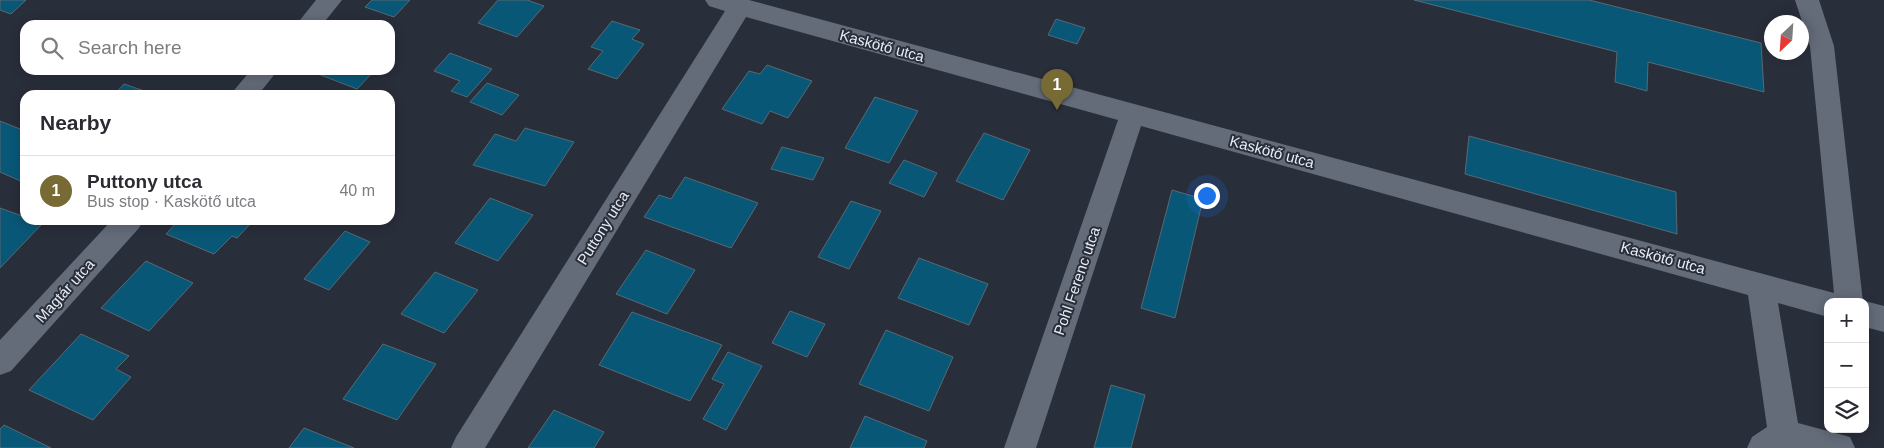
<!DOCTYPE html>
<html lang="en">
<head>
<meta charset="utf-8">
<style>
  :root { --surface:#fff; --page:#f7f7f7; --text:#2b2b33; --muted:#7c7c81; --line:#e1e1e2; --accent:#776a34 }
  body { margin:0; font-family:Helvetica,sans-serif; background:var(--page); color:var(--text) }
  .controls { position:absolute; right:15px; bottom:15px; display:grid; overflow:hidden; border-radius:10px; box-shadow:0 2px 12px #0003 }
  .controls button { width:45px; height:45px; display:grid; place-items:center; padding:0; border:0; border-bottom:1px solid var(--line); background:var(--surface); color:var(--text); font:25px sans-serif }
  .compass { position:absolute; left:1764px; top:15px; width:45px; height:45px; border-radius:50%; background:var(--surface); box-shadow:0 2px 12px #0003; rotate:205deg }
  .you { position:absolute; left:1206px; top:195px; width:18px; height:18px; margin:-12px; border:4px solid #fff; border-radius:50%; background:#1a73e8; box-shadow:0 0 0 8px #1a73e833 }
  .badge { display:grid; place-items:center; width:32px; height:32px; border-radius:50%; background:var(--accent); color:#fff; font-size:16px; font-weight:700 }
  .pin { position:absolute; translate:-50% -41px; filter:drop-shadow(0 1px 2px #0008) }
  .pin::after { content:''; position:absolute; top:26px; width:18px; height:15px; background:inherit; clip-path:polygon(0 0,100% 0,50% 100%) }
  .list { margin:0; padding:0; list-style:none }
  h2 { display:flex; justify-content:space-between; align-items:center; height:65px; margin:0; padding:0 20px; font-size:21px }
  h2 small { font-size:16px; font-weight:400; color:var(--muted) }
  .list li { display:grid; grid-template-columns:32px 1fr auto; gap:15px; align-items:center; box-sizing:border-box; height:70px; padding:0 20px; border-top:1px solid var(--line) }
  .list b { display:block; font-size:19px; white-space:nowrap }
  .list p { margin:0; font-size:16px; white-space:nowrap; color:var(--muted) }
  .list em { font-size:16px; font-style:normal; color:var(--muted) }
  .icon { flex:none; width:28px; height:28px; fill:none; stroke:currentColor; stroke-width:2; stroke-linecap:round; stroke-linejoin:round }
  .map { position:relative; flex:none; width:1884px; height:448px; overflow:hidden }
  .search { position:absolute; background:var(--surface); box-shadow:0 2px 12px #0003; left:20px; top:20px; width:375px; height:55px; display:flex; align-items:center; gap:12px; box-sizing:border-box; padding:0 18px; border-radius:15px; color:var(--muted); font-size:19px }
  .panel { position:absolute; background:var(--surface); box-shadow:0 2px 12px #0003; left:20px; top:90px; width:375px; height:135px; border-radius:15px }
  .map>svg:first-child { display:block }
</style>
</head>
<body>
<div class="map">
<svg width="1884" height="448" viewBox="0 0 1884 448">
  <rect width="100%" height="100%" fill="#292e3b"/>
  <path fill="#095777" stroke="#586972" d="M0 0H26L11 14 0 10Z
    M372 0H410L394 17 365 7Z
    M498 0H527L544 6 517 37 478 23Z
    M1414 0H1589L1761 43 1764 92 1648 62 1647 91 1615 82 1617 52Z
    M1056 19 1085 28 1077 44 1048 35Z
    M612 21 640 30 632 39 644 44 617 79 588 69 603 51 591 47Z
    M450 53 492 69 467 97 451 91 460 81 434 71Z
    M767 65 812 81 788 118 770 111 762 124 722 109 749 71 760 74Z
    M308 70H375L357 89Z
    M487 83 519 95 502 115 470 102Z
    M124 84 156 95H114Z
    M875 97 918 111 889 163 845 148Z
    M0 121 25 131V183L0 172Z
    M525 128 574 142 545 186 473 165 495 134 516 141Z
    M984 133 1030 150 1003 200 956 181Z
    M1469 136 1676 192 1677 234 1465 174Z
    M782 147 824 158 813 180 771 169Z
    M904 160 937 173 924 197 889 183Z
    M685 177 758 203 731 248 644 217 659 195 671 199Z
    M1172 190 1203 199 1175 318 1141 308Z
    M490 198 533 215 498 261 455 243Z
    M851 201 881 211 849 269 818 257Z
    M0 208 25 217V220L43 223 0 268Z
    M179 220H254L237 238 232 236 214 254 166 234Z
    M345 231 370 242 329 290 304 279Z
    M646 250 695 270 667 314 616 294Z
    M919 258 988 284 969 325 898 298Z
    M146 261 193 283 149 331 101 308Z
    M435 272 478 290 444 333 401 314Z
    M790 311 825 324 807 357 772 343Z
    M632 312 722 345 690 401 599 365Z
    M886 330 953 357 929 411 859 384Z
    M81 334 129 356 116 369 131 377 93 420 29 390Z
    M383 344 436 364 397 420 343 399Z
    M728 352 762 366 726 430 703 419 724 384 712 379Z
    M1111 385 1145 395 1131 448H1094Z
    M554 410 604 432 594 448H528Z
    M865 416 927 441 924 448H850Z
    M4 425 51 448H0V429Z
    M304 428 354 448H289Z"/>
  <g fill="none" stroke-linecap="round" stroke-linejoin="round">
    <path fill="#646b79" fill-rule="evenodd" d="M316 0H342L322 25H296Z
      M705 0H749L1834 293 1810 46 1795 0H1819L1834 46 1863 302 1865 301 1884 306V332L1865 327V302H1828V317L1778 303 1798 423 1850 437 1855 448H1747L1752 437 1767 427 1748 295 1141 126 1036 448H1004L1118 120 746 17 485 448H451L456 437 725 11 709 6Z
      M251 70H278L258 95H230Z
      M112 220H143L139 228 11 371 0 375V340Z"/>
  </g>
  <g text-anchor="middle" stroke-width="4" stroke-linejoin="round" paint-order="stroke">
    <g font-size="15" fill="#e8ecf4" stroke="#292e3b">
      <text transform="translate(882 46) rotate(15)" y="5">Kaskötő utca</text>
      <text transform="translate(1272 152) rotate(15)" y="5">Kaskötő utca</text>
      <text transform="translate(603 228) rotate(-58)" y="5">Puttony utca</text>
      <text transform="translate(1663 258) rotate(15)" y="5">Kaskötő utca</text>
      <text transform="translate(1077 281) rotate(-71)" y="5">Pohl Ferenc utca</text>
      <text transform="translate(65 291) rotate(-48)" y="5">Magtár utca</text>
    </g>
  </g>
</svg>
<div class="controls">
<button>+</button>
<button>−</button>
<button><svg class="icon" aria-label="layers" viewBox="0 0 24 24"><path d="M12 4l9 5-9 5-9-5zM3 14l9 5 9-5"/></svg></button>
</div>
<svg class="compass" viewBox="-18 -18 36 36"><path d="M0-13l5 13h-10z" fill="#e53935"/><path d="M0 13l5-13h-10z" fill="#7c7c81"/></svg>
<div class="you"></div>
<div class="pin badge" style="left:1057px;top:110px">1</div>
<div class="search"><svg class="icon" aria-label="search" viewBox="0 0 24 24"><circle cx="10" cy="10" r="6"/><path d="M15 15l6 6"/></svg>Search here</div>
<section class="panel">
<h2>Nearby<small></small></h2>
<ul class="list">
<li><span class="badge">1</span><div><b>Puttony utca</b><p>Bus stop · Kaskötő utca</p></div><em>40 m</em></li>
</ul>
</section>
</div>
</body>
</html>
